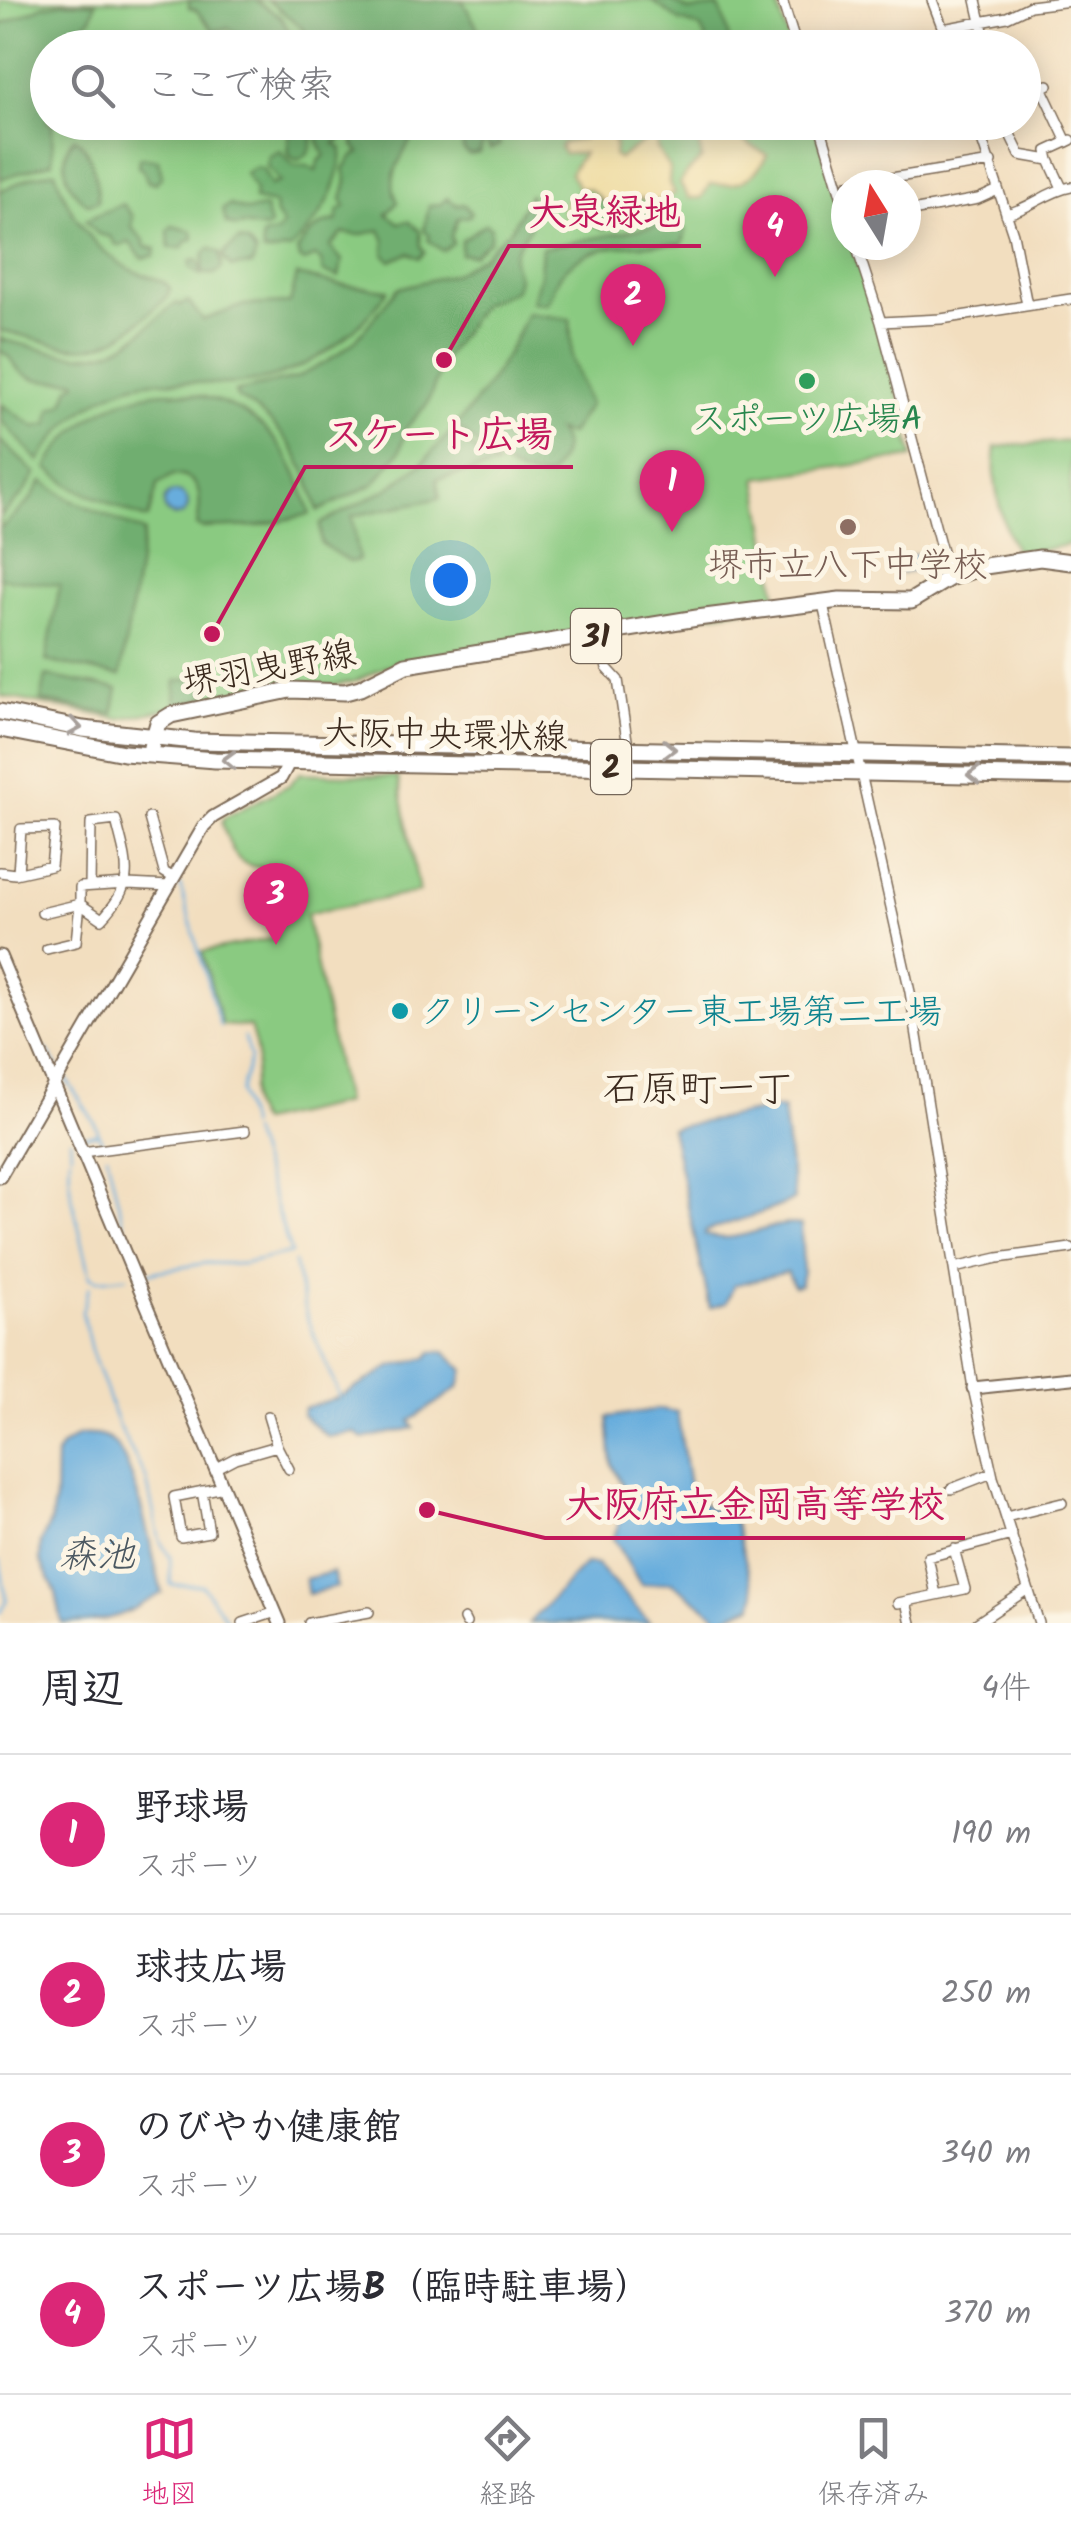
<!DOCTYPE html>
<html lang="ja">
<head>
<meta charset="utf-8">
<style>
  :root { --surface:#fff; --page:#f7f7f7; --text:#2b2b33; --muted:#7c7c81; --line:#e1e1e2; --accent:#db2777 }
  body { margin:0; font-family:Kalam,"Klee One",sans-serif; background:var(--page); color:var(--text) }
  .compass { position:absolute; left:831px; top:170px; width:90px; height:90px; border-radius:50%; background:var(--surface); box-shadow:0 5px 25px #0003; rotate:349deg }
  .you { position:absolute; left:450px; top:580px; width:35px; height:35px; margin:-25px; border:8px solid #fff; border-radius:50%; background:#1a73e8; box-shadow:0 0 0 15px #1a73e833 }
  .badge { display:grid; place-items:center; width:65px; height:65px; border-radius:50%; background:var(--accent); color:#fff; font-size:32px; font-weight:700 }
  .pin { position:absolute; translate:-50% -82px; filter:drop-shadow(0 2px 5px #0008) }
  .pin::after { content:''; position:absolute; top:52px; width:35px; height:30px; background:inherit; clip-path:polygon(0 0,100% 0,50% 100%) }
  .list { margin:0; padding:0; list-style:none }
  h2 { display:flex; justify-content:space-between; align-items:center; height:130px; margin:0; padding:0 40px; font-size:42px }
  h2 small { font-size:32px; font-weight:400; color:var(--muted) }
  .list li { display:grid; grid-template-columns:65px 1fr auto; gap:30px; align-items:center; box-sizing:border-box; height:160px; padding:0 40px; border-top:2px solid var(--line) }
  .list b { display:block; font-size:38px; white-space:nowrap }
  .list p { margin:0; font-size:32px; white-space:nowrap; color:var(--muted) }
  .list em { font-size:32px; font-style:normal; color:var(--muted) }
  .icon { flex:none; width:55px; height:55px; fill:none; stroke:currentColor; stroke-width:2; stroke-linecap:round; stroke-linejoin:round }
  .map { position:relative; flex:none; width:1071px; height:1623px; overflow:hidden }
  .search { position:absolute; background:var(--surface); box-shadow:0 5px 25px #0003; left:30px; right:30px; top:30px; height:110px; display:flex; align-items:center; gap:25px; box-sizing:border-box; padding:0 35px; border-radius:55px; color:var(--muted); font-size:38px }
  .sheet { height:770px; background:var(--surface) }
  nav { display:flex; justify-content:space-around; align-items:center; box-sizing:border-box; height:140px; border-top:2px solid var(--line); background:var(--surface); font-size:28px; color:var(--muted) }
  nav a { display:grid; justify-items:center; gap:5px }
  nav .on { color:var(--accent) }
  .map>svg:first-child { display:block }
</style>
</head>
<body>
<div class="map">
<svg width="1071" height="1623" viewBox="0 0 1071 1623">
  <rect width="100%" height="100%" fill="#fcf5e5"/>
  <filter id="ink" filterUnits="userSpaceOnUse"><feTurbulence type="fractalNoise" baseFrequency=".01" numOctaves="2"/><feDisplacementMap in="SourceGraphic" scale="20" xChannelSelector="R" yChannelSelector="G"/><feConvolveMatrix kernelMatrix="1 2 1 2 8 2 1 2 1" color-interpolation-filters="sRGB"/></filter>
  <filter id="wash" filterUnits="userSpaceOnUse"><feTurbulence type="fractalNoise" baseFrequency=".0048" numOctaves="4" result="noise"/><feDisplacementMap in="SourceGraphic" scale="40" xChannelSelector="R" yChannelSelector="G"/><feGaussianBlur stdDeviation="2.25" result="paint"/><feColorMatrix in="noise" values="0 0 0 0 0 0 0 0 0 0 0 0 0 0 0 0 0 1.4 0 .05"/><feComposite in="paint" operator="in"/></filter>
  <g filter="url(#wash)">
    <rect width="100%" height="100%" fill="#f2debf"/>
    <path fill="#8aca81" stroke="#627a50" stroke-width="2.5" d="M0 0H776L791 47 48 48V122L814 123 846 225V245H852L898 392 913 457 757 478 778 604 398 661 356 681 331 686 286 685 120 719 0 696Z
      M1071 441V544L1017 555C1001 521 991 484 996 447Z
      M300 773 398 777 419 892 306 914 345 1103 260 1122C242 1101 256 1082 257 1059 258 1049 253 1037 250 1027L222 1025 202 952 275 938 273 868C235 868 234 856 222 823L224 818 289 785Z"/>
    <path fill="#6fae6f" stroke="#556c46" stroke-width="2.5" d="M189 0H255L282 18 296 47C269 48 249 42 228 28L214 31 196 10 189 8Z
      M267 0H462L488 47H319L298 24Z
      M651 0H671L689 11 718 7C724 13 729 38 730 47H706V39L700 27 680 21Z
      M66 2 96 3 91 18 78 29 74 28 65 47 48 48V122L52 123 53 162 0 179V25L43 6Z
      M323 123H338L341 140 335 143 342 149C341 188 319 223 290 249 281 249 272 255 263 252L262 236 277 233 283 225 276 215 274 204 254 200 255 190 245 173 257 167 263 169 271 185 280 182 267 166 269 156 280 151 294 166H308L316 171 318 162 325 155 318 142V127Z
      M351 123 424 124 421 131 416 129C407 152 383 175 398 202L387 214 399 223 409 221 420 231 421 246 425 252 419 258 409 253 391 261 384 254 385 241 380 230 359 235 343 233 330 247 342 260 339 277 323 272 321 261 315 256 304 261 300 259 297 251C305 238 320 220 336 222L339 210 346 206 342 199 347 181 344 169 352 157 360 153 354 145Z
      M477 123H489L500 145 490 149 485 138 479 153 469 155 463 149V143L477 136Z
      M305 130 312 135C313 148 309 157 296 160L289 155 288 136Z
      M74 138C91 146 98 182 98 201L89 204C67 194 56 156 74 138Z
      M142 157 158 160 162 176 156 183 148 182 143 170 138 167 139 159Z
      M55 171C69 215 93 252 136 272 147 277 163 278 170 288 168 300 155 307 146 316 90 368 62 343 0 330V191L31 177Z
      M530 194V227L515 250 513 261 518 278 515 290 481 305 446 356 427 404 406 428 400 451 374 484 318 511C306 460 283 424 237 397L235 392 296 378 328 361 354 342 398 288 454 274 484 255 511 229Z
      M447 198 457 205 464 204 471 212 470 216 458 218 451 236 453 244 443 251 428 240 430 235 424 230 429 205 441 204Z
      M621 198C634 198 648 199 660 203L663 214C647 216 630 226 615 223L603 229 588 222 594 208 593 200H601L609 206Z
      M123 204 133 216 132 228 144 240V246L156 249 154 256 142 258 129 242 121 246 115 244 111 237 98 234 85 220Z
      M230 205 247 211 265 208 270 226 265 229 243 225 236 227 226 223 223 209Z
      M681 221 686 232 682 244C645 246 585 239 560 276 554 284 553 296 547 304L532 302 540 275 542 248Z
      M485 224 491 228 490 240 473 255 461 254V241Z
      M172 226 192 231 193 239 186 242 183 248H169L168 231Z
      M239 240 248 243 256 253 252 265 231 267 224 259V253Z
      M210 248 220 253 222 268 215 274H205L202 271 201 275 190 269V261L197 260 202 271 204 254Z
      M297 275 336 284 388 290C355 338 307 373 249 382 220 387 193 381 164 381 111 380 65 418 39 461L0 419 3 405 35 427 49 424 51 409 64 403 70 387 77 383 75 380C54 381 33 384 18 369 10 361 12 356 0 351V339C42 348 85 368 125 344 144 333 158 316 176 303L181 305 188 301 203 320 244 305 290 303Z
      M527 313 570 319 572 359 589 405 570 434 557 431C570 446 561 460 550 476 517 485 480 446 456 426 486 391 510 355 527 313Z
      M165 392C245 394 291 437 310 514L258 526 202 528 197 526C201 502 205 476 173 475L158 484 148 518H143L74 488 47 468C71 423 114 396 165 392Z
      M451 432 497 466 437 479 440 498 352 516 359 560 349 562 321 543 320 524 389 488 420 465Z
      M0 440 36 474 22 495 0 517Z
      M42 481 71 500 144 532 120 676 46 661 60 585 0 578V529L29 502Z
      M46 676 118 689 113 714 41 701Z
      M201 677 206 698 175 704 176 681Z"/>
    <path fill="#eeda9e" stroke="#94825e" stroke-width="2.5" d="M573 123H582L590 135 598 123H602L615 143 614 156 619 159 658 132 657 149 670 169 669 182 675 193 656 202C650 198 629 198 621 198L609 206 591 190 578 187 570 173 583 153 564 154 560 147 563 143 583 139 584 130Z
      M685 123H735L745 142 767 155C754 181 737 187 710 184L701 198H689L680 184 683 177 702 158 699 145Z
      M564 209a15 15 0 1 1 30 0a15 15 0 1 1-30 0Z"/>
    <path fill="#68addd" stroke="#526c7e" stroke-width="2.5" d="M164 504a12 12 0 1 1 24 0a12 12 0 1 1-24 0Z
      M926 553 928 568 901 573 898 558Z
      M777 1108 783 1110 794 1199C786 1207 724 1224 706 1231L705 1235C741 1246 771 1219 801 1225L803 1272 800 1285 794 1286 787 1272 734 1285 726 1303 710 1308 671 1128Z
      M432 1352H445L464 1370 459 1387 410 1421 414 1428 363 1439 354 1432 328 1437 302 1415 304 1408 340 1397 391 1367 427 1358Z
      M660 1409 677 1412 690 1492 710 1509 734 1520 755 1594 753 1605 721 1619 671 1582 641 1585 613 1539 629 1498 612 1465 608 1417Z
      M79 1435C91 1434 106 1434 115 1444 136 1467 153 1559 162 1593 122 1616 110 1623 62 1623L56 1593 40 1560 41 1543 51 1520 55 1499 56 1455 61 1447Z
      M585 1564 597 1565 650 1623H529Z
      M333 1572 337 1587 308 1594 305 1579Z"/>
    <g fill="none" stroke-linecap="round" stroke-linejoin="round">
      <path stroke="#68addd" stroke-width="2.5" d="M180 885 220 1026
        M244 1037 250 1058 240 1092 249 1127
        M45 1048 57 1066
        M64 1076 95 1123 103 1145
        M251 1132 291 1253
        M84 1136 98 1134
        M70 1139 71 1154
        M107 1155 125 1231 141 1275
        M70 1158C66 1195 84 1239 90 1277L98 1280 127 1277
        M294 1262 307 1318 340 1397
        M143 1274 206 1263 242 1264 291 1253
        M89 1287 82 1312 91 1350 118 1425 146 1478 160 1541 170 1557 171 1585H202L229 1623
        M0 1560 7 1602 0 1613"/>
    </g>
  </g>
  <g filter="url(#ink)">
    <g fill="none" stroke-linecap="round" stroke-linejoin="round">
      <defs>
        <path id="minor" d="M782 0 797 48
          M932 0 943 29 1007 17 1030 6 1071 1
          M976 0 987 48
          M855 48H869
          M1048 85 1041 87 1067 142
          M1024 93 1041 87
          M819 122 846 212
          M976 122 1013 234 1027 305
          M1004 122 1020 155 1049 160 1062 188
          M1049 160 1047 151 1071 140
          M848 185 991 162
          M906 212 978 199 998 190
          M1006 214C1030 209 1047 191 1071 187
          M856 245 881 322 949 578
          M881 322 941 319 1071 299
          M823 604 910 992 973 1388 993 1477 1039 1623
          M600 635 607 668 618 680 631 767
          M149 818 164 872 174 878
          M0 872 15 874 51 866 55 828 21 829 18 873
          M90 886 91 823 116 820C127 865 137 882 102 919L80 904V887L127 884 170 886
          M42 913 80 904 76 942 47 949
          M82 1152 245 1131
          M954 1268 998 1258 1071 1248
          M268 1416 277 1446 289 1469
          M216 1468 235 1458 277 1446
          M951 1489 992 1473
          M202 1491 209 1532 181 1537 174 1497 224 1487
          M1006 1517 1062 1503
          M936 1595 928 1557 1012 1535
          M906 1602 911 1623
          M898 1603 965 1589 954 1549
          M464 1619 466 1623
          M243 1623 276 1612
          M309 1623 369 1612
          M977 1623 1028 1589"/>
        <path id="tertiary" d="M0 956 280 1623
          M0 1177 204 826 213 817 281 778 290 761
          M973 1388 1071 1378"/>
        <path id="primary" d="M0 712 83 729 194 741 1071 758
          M0 729 124 753 215 760 1071 777
          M151 747 158 723 171 715 290 690 345 692 360 688 406 665 697 618 840 600 911 601 949 578 985 566 1040 558 1071 562"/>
      </defs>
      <use href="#minor" stroke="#7b6956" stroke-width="12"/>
      <use href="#tertiary" stroke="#7b6956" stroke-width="15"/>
      <use href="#primary" stroke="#7b6956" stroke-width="19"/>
      <use href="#minor" stroke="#fff" stroke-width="9"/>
      <use href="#tertiary" stroke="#fff" stroke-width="11"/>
      <use href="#primary" stroke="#fff" stroke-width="15"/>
    </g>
    <defs><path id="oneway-chevron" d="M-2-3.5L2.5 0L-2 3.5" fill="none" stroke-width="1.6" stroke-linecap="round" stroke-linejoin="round" transform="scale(2.5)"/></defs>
    <g stroke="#a79f9a">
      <use href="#oneway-chevron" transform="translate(75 727) rotate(9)"/>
      <use href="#oneway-chevron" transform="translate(669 749) rotate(1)"/>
      <use href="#oneway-chevron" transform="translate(229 760) rotate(-179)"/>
      <use href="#oneway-chevron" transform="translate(974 775) rotate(-179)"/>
    </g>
  </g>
  <circle fill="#2e9e5b" stroke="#fcf5e5" stroke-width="4" cx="807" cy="381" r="10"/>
  <circle fill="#8d6e63" stroke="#fcf5e5" stroke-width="4" cx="848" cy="527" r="10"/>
  <circle fill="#0f9aa8" stroke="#fcf5e5" stroke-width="4" cx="400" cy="1011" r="10"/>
  <g text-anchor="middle" stroke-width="10" stroke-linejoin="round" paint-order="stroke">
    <g fill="#fcf5e5" stroke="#75675a" stroke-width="2.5">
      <rect x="571" y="609" width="50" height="54" rx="8"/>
      <rect x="591" y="740" width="40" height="54" rx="8"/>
    </g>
    <g font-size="32" font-weight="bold" fill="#3b2a1e">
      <text x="596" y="647">31</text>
      <text x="611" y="778">2</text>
    </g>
    <g font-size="35" fill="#27864d" stroke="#fcf5e5">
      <text x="807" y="430">スポーツ広場A</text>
    </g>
    <g font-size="35" fill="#785e54" stroke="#fcf5e5">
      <text x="848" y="576">堺市立八下中学校</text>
    </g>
    <g font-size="35" fill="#3b2a1e" stroke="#fcf5e5">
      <text transform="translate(269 667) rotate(-10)" y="12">堺羽曳野線</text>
      <text transform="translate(445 734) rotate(1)" y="12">大阪中央環状線</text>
    </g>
    <g font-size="35" fill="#0d838f" stroke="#fcf5e5" text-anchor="start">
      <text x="420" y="1023">クリーンセンター東工場第二工場</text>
    </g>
    <g font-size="38" fill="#3b2a1e" stroke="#fcf5e5">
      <text x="698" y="1101">石原町一丁</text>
    </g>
    <g font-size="38" font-style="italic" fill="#4b5861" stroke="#fcf5e5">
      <text x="97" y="1567">森池</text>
    </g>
  </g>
  <path fill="none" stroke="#c2185b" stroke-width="4" d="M444 360L509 246H701M212 634L305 467H573M427 1510L545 1538H965"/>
  <g fill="#c2185b" stroke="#fcf5e5" stroke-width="4">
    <circle cx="444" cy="360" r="10"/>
    <circle cx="212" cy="634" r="10"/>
    <circle cx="427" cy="1510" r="10"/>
  </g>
  <g font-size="38" text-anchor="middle" font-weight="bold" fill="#c2185b" stroke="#fcf5e5" stroke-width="10" stroke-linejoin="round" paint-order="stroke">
    <text x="605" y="225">大泉緑地</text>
    <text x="439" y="447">スケート広場</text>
    <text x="755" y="1517">大阪府立金岡高等学校</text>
  </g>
</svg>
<svg class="compass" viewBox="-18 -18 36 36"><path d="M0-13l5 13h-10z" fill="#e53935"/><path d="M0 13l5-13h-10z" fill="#7c7c81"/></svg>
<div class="you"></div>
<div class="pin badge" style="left:672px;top:532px">1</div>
<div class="pin badge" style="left:633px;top:346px">2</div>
<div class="pin badge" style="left:276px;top:945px">3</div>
<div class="pin badge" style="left:775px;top:277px">4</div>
<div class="search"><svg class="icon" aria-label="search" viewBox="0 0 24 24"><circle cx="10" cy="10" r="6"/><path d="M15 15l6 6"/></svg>ここで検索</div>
</div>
<section class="sheet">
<h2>周辺<small>4件</small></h2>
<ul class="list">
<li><span class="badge">1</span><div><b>野球場</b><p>スポーツ</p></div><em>190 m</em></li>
<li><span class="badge">2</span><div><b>球技広場</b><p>スポーツ</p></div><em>250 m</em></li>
<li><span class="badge">3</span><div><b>のびやか健康館</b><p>スポーツ</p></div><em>340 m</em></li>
<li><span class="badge">4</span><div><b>スポーツ広場B（臨時駐車場）</b><p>スポーツ</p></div><em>370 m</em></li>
</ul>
</section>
<nav>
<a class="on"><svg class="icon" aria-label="map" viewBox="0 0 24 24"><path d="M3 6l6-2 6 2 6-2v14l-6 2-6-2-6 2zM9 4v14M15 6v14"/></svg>地図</a>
<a><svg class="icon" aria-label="directions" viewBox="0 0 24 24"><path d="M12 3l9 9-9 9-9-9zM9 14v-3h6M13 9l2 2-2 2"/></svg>経路</a>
<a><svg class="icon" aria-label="saved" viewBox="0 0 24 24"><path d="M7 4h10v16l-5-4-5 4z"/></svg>保存済み</a>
</nav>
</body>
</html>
